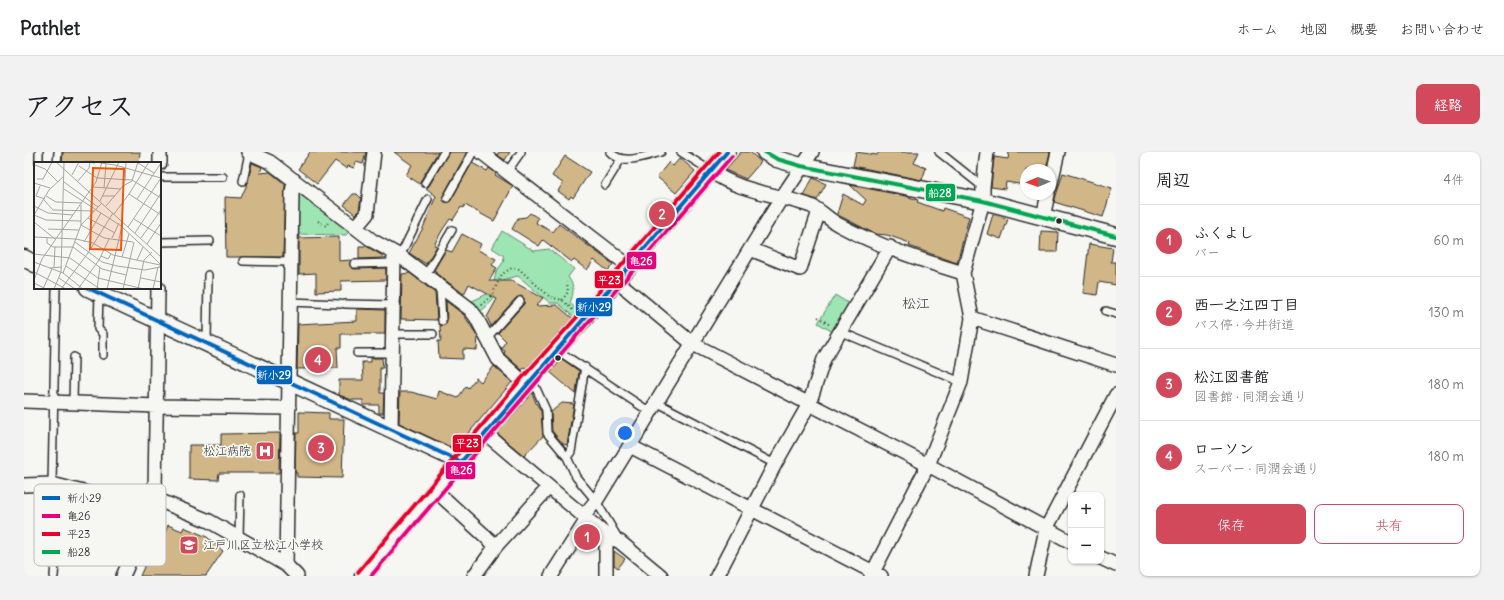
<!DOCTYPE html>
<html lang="ja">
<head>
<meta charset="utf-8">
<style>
  :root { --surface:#fff; --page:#f2f2f2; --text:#202124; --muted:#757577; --line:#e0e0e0; --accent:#d1495b }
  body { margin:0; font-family:Delius,"Klee One",sans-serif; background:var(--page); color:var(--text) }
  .controls { position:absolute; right:12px; bottom:12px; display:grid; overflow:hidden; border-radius:8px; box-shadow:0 1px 3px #0004 }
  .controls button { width:36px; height:36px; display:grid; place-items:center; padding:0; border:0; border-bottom:1px solid var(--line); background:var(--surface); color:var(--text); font:20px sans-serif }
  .compass { position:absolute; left:996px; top:12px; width:36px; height:36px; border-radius:50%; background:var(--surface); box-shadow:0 1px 3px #0004; rotate:268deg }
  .you { position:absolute; left:601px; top:281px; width:14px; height:14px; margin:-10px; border:3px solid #fff; border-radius:50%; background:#1a73e8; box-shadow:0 0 0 6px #1a73e833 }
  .badge { display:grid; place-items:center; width:26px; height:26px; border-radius:50%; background:var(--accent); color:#fff; font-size:13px; font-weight:700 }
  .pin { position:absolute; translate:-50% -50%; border:2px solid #fff; box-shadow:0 1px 4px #0006 }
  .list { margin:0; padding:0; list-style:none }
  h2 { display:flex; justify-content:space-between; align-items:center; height:52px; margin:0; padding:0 16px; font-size:17px }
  h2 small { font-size:13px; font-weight:400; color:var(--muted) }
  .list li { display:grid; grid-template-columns:26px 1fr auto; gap:12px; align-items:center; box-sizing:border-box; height:72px; padding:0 16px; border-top:1px solid var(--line) }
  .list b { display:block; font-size:15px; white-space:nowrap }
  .list p { margin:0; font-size:13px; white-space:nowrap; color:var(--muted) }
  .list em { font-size:13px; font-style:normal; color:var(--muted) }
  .actions { display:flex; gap:8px; padding:12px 16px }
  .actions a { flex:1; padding:9px 0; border:1px solid var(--accent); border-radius:8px; text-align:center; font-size:14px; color:var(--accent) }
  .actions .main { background:var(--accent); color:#fff }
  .map { position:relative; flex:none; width:1092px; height:424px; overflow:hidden; border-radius:8px }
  header { display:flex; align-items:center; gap:24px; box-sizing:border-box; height:56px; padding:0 20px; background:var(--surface); border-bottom:1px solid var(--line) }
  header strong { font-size:19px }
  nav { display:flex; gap:22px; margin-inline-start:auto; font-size:14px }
  .intro { display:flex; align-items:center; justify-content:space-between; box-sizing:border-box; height:96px; padding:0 24px }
  h1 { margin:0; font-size:28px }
  .button { padding:10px 18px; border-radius:8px; background:var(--accent); color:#fff; font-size:14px; font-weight:700 }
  main { display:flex; gap:24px; padding:0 24px }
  aside { flex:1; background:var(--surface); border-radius:8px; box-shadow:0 1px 3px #0004 }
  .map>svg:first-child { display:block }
</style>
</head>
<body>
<header>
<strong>Pathlet</strong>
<nav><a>ホーム</a><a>地図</a><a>概要</a><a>お問い合わせ</a></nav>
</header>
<div class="intro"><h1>アクセス</h1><a class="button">経路</a></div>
<main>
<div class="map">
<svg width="1092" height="424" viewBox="0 0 1092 424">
  <rect width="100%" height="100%" fill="#f6f6f2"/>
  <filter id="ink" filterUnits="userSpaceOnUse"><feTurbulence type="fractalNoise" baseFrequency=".025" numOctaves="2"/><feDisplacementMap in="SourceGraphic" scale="8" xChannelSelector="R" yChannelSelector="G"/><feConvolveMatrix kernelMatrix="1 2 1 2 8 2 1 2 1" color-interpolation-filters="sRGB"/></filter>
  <g filter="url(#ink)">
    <path fill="#9de5b3" stroke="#64886f" d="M271 32 330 75 322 83 269 82Z
      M478 79 510 99 525 97 550 117 544 125C551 134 550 140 546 151L560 164 555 170 534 151H526L494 124 481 127C475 143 467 153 452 162L444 151 463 142 470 130 472 120 480 109 479 103 468 96Z
      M811 143 829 154 812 182 794 171Z"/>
    <path fill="#d1b687" stroke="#2b2b2b" d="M39 0H116L115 11H38Z
      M286 0H342L339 12 332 10 330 16 324 14 323 17 311 9 293 32 274 17Z
      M370 0H414L397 28 396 32 382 23 388 13Z
      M425 0H443L419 44V48L421 50 427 48 448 11 463 19 465 16 472 21 471 23 489 34 470 69 441 53 439 56 437 55 429 68 426 67 419 77 410 93 413 94 402 112 385 101 399 76 412 44 402 36 405 34Z
      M475 0H486L481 8 473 3Z
      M717 0H726L737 10 722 27 701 18Z
      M832 0 853 3 855 0H895L890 11 902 16 898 28 829 14Z
      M985 0H1026L1022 18H1002L1001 33 982 30 981 37 967 35 970 5 984 7Z
      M541 4 566 20 549 46 547 44 545 47 534 39 539 31 528 24Z
      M656 6 671 19 652 41 633 25 645 10 649 14Z
      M228 11 238 15 236 21 246 20 261 32 259 105H202L201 45 217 46 224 30Z
      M1039 21 1088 36 1079 65 1030 50Z
      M789 26 802 32 793 48 779 43Z
      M826 33 882 44 894 48 893 50 918 59 919 56 945 65 933 111 885 94 886 91 863 83 851 82 814 63 813 62 819 42 839 53 842 48Z
      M329 42H333L337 46 335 58 332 63 320 53Z
      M506 61 514 66 512 71 529 80 535 72 589 112 584 119 570 108 563 118 550 108 548 110 519 88 515 94 488 77 494 66 502 65Z
      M969 62 984 67 977 87 963 82Z
      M1017 79 1034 80 1033 100H1016Z
      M438 82 457 92 454 98 472 107 468 113 473 116 465 129H488L519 146 512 154 533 153 548 166 502 217 500 216 498 218 480 202 481 199 477 196 482 189 474 181 500 152V146L497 144 492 146 467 174 463 165 473 147 445 132 440 142 410 120H413L410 118 422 98 428 100Z
      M315 85V109L327 108 326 114 330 117 362 116V128L317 129V139L292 140V121L275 122V86Z
      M1065 92 1089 96 1087 110H1092V133L1075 130 1073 143 1059 141Z
      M335 94H342L359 104V106L335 107Z
      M386 121 411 141 413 168 377 167 378 122Z
      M422 149 440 163 454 185 453 198 439 197V207L415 206 414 189H417L416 174 421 173 423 169Z
      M333 157 361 158V182H317V196H313L314 216 273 217 274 172 333 169Z
      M347 206H358L359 216H356V241H360L359 261H355V253H339V248H328L315 243V228H339L338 210H347Z
      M538 207 555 219 552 242 526 220Z
      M470 214 488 230 431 297 375 271 376 240H387L413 247 415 239 434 246 442 234 444 236 452 226 457 230Z
      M508 241 512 251 517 259 519 284 500 304 473 281Z
      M538 251 550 252 543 293 539 292 528 279 527 260Z
      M275 260 305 261V267H320L318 326 273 325V321H271L272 281H275Z
      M256 281 255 321H195L194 328 165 327V293H197V282Z
      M144 373 158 379 160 375 183 385 199 399 182 424H116L134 383 139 386Z
      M590 399 601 407 594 416 590 413Z"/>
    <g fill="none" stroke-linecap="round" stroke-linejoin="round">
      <defs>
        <path id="service" d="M586 0C598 14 622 4 637 0
          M657 0 687 19
          M915 0 959 35
          M15 11V0
          M33 11 34 0
          M483 20 497 0
          M136 25H199
          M219 29 225 1
          M401 31 420 0
          M581 33 597 7
          M423 46 449 0
          M136 90 186 89
          M376 104 404 47
          M219 109 267 110
          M330 112 370 111
          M401 124 428 78
          M416 135 418 169
          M75 141 74 177 79 182V203
          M266 150 316 152
          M321 152 370 153
          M1082 159 1092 162
          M817 180 937 230
          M369 182H409
          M462 187 496 149
          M183 191 184 123
          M533 198 626 260
          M333 201H369
          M503 230 510 232 522 258 523 281 543 305 552 325 572 349 594 386
          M49 250 50 205
          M632 250 751 312
          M543 305 547 300 561 215
          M28 332 32 136
          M84 379 113 392
          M215 386 216 343
          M30 424 31 411 51 338"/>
        <path id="minor" d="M224 0 246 10 349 89 376 104 446 157 452 165 474 207 497 228 503 230
          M457 0 605 114
          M136 11V0
          M687 19C715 40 754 42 787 54 798 59 806 69 817 74 854 94 899 109 939 121
          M1026 35 1034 0
          M1019 65 1024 42
          M332 75 343 62 350 0
          M726 97 776 117 795 59
          M593 129 669 192 904 313 1047 390
          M948 166 1092 213
          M0 249 132 254 265 256
          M367 276 370 101
          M461 281 582 383 596 390 637 424
          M606 294 857 424
          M0 333 28 332 75 344 120 346 139 350 185 369 262 413 273 424
          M412 339 472 394
          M582 383V424
          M1077 406 1092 413
          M262 413 268 41 270 28
          M99 424 128 358 131 340 134 136
          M450 424 472 394 525 335
          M527 424 560 372 562 361 572 349 758 45 788 0
          M693 424 751 312 785 252 800 207 866 95
          M847 424 904 313 937 230 948 166 939 121 959 49V35L963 0
          M1012 424 1022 377 1092 243"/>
        <path id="tertiary" d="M741 0 753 7 777 14 959 49 1092 84
          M0 106 11 112
          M64 136 437 310
          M339 424 503 230 559 168 703 0"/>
      </defs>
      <use href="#service" stroke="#2b2b2b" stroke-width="10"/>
      <use href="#minor" stroke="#2b2b2b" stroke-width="16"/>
      <use href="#tertiary" stroke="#2b2b2b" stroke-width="19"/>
      <path stroke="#2b2b2b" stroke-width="2" stroke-dasharray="1 3" stroke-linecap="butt" d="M294 69 302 74 305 69
        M538 148 544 140 543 130
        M457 153 468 143 478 122 488 116 495 117 526 145 538 148 550 159
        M794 165 806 173"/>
      <use href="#service" stroke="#f6f6f2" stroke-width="7"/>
      <use href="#minor" stroke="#f6f6f2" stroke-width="13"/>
      <use href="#tertiary" stroke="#f6f6f2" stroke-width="16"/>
      <defs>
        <path id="bus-1" d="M64 136 437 310
          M437 310 703 0"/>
        <path id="bus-2" d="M347 424C466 283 587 144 708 4"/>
        <path id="bus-3" d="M334 420 498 226 554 164 695 0"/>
        <path id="bus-4" d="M741 0 753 7 777 14 959 49 1092 84"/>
      </defs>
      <use href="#bus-1" stroke="#f6f6f2" stroke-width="7"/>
      <use href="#bus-2" stroke="#f6f6f2" stroke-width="7"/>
      <use href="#bus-3" stroke="#f6f6f2" stroke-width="7"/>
      <use href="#bus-4" stroke="#f6f6f2" stroke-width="7"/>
      <use href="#bus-1" stroke="#0065bd" stroke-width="4"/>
      <use href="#bus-2" stroke="#e5007d" stroke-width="4"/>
      <use href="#bus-3" stroke="#e4002b" stroke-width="4"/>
      <use href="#bus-4" stroke="#00a651" stroke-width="4"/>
    </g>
  </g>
  <defs>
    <symbol id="hospital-square" viewBox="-11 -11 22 22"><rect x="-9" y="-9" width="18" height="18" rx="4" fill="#d1495b" stroke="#f6f6f2"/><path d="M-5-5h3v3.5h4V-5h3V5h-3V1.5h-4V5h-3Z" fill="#fff"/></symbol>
    <symbol id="school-square" viewBox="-11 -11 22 22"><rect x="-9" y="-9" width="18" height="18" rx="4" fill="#d1495b" stroke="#f6f6f2"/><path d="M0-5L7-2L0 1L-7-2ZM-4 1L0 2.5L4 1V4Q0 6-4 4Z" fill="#fff"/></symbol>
  </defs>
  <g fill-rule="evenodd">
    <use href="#hospital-square" x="230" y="288" width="22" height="22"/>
    <use href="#school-square" x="154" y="382" width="22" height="22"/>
  </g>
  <g fill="#2b2b2b" stroke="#f6f6f2" stroke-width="1.5">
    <circle cx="1035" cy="69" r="3.5"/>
    <circle cx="534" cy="206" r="3.5"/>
  </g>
  <g text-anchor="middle" stroke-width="3.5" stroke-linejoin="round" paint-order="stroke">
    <g font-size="12" fill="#2b2b2b" stroke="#f6f6f2" text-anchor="end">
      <text x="227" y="303">松江病院</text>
      <text x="179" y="397" text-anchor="start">江戸川区立松江小学校</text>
    </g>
    <g font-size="14" fill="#2b2b2b" stroke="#f6f6f2">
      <text x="892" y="156">松江</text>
    </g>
  </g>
  <g transform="translate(10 10)">
    <rect width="127" height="127" fill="#f6f6f2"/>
    <path fill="none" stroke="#a5a5a2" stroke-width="1" d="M22 0 127 95M48 0 61 1M60 0 81 3 127 16M104 1 120 11M1 3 11 7 24 20M45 4 63 16 98 18 127 36M38 13 45 0M3 17H9L18 0M44 19 55 6 56 0M91 19 92 0M30 20 64 45M0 21 16 26M6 24 2 34 11 37M59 25 87 27M70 26 72 2M30 27 87 64 117 92M95 32 127 53M12 34 22 40 48 41M68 34H81M103 37 127 1M10 38 19 48 60 49M66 39 85 0M47 43V63L70 76 99 80M0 44 14 51 39 53M72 44 89 24 98 19 104 0M80 52 95 32 115 0M0 53 15 28 30 14M0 53 12 58 47 59M54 56 81 71M100 57 127 74M0 60 21 77M94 65 127 16M14 67 45 68M29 67 62 20 68 0M101 71 127 31M0 75 42 77 59 81 79 93 126 103M13 76V81L19 85H39L68 107 92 113M78 76 85 61M107 76 127 48M41 80 68 100 83 104 111 108 126 105 127 97M50 80 67 51M113 82 127 61M0 92 36 96 64 116 110 127M116 92 126 102M67 94 74 97 77 92M88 95 95 72M103 98 109 85M0 100 29 111 49 127M32 104 66 127M16 106 28 105M20 106 21 85M0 110 32 127M29 111 47 63 68 41M25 116 41 127M107 116 127 120M0 118 8 97 28 68M0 121 12 127M9 127 18 107M20 127 27 110 30 0M27 127 54 91 79 51M44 127 65 98 75 77M63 127 66 105M73 127 89 60M89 127 100 80M104 127 110 98 118 90M119 127 124 105"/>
    <path fill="#e8590c" fill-opacity="0.15" stroke="#e8590c" stroke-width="2" d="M59 6 90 7 87 88 56 87Z"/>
    <rect width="127" height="127" fill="none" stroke="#2b2b2b" stroke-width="2"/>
  </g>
  <rect x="10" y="332" width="132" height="82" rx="6" fill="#f6f6f2" stroke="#b9b9b6" stroke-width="1"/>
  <rect x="18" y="344" width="18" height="4" fill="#0065bd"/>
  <rect x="18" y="362" width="18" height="4" fill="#e5007d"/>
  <rect x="18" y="380" width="18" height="4" fill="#e4002b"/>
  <rect x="18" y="398" width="18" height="4" fill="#00a651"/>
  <g font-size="11" fill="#2b2b2b">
    <text x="43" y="350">新小29</text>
    <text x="43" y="368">亀26</text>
    <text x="43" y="386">平23</text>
    <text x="43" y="404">船28</text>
  </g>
  <g stroke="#f6f6f2" stroke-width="1.5">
    <rect x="901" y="31" width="31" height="19" rx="4" fill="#00a651"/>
    <rect x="602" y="99" width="31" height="19" rx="4" fill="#e5007d"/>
    <rect x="570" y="118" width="30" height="19" rx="4" fill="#e4002b"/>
    <rect x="551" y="145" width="38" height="20" rx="4" fill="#0065bd"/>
    <rect x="232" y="213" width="37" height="20" rx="4" fill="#0065bd"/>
    <rect x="428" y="282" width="30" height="19" rx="4" fill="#e4002b"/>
    <rect x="421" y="309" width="31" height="19" rx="4" fill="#e5007d"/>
  </g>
  <g font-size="11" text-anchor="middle" font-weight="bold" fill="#fff">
    <text x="916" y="45">船28</text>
    <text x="617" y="113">亀26</text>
    <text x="585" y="132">平23</text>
    <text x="570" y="159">新小29</text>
    <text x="250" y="227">新小29</text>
    <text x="443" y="295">平23</text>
    <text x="437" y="322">亀26</text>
  </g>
</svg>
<div class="controls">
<button>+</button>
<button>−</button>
</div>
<svg class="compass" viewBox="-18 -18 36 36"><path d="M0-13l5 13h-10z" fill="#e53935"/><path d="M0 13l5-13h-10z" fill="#757577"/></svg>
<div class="you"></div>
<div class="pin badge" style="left:563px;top:385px">1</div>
<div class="pin badge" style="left:638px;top:62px">2</div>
<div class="pin badge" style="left:297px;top:296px">3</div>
<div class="pin badge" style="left:294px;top:208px">4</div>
</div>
<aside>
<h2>周辺<small>4件</small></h2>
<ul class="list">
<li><span class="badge">1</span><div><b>ふくよし</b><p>バー</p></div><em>60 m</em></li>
<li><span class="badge">2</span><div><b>西一之江四丁目</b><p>バス停 · 今井街道</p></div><em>130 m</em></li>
<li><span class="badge">3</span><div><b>松江図書館</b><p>図書館 · 同潤会通り</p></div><em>180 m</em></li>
<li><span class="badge">4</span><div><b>ローソン</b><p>スーパー · 同潤会通り</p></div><em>180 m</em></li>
</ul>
<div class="actions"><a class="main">保存</a><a>共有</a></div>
</aside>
</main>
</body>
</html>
